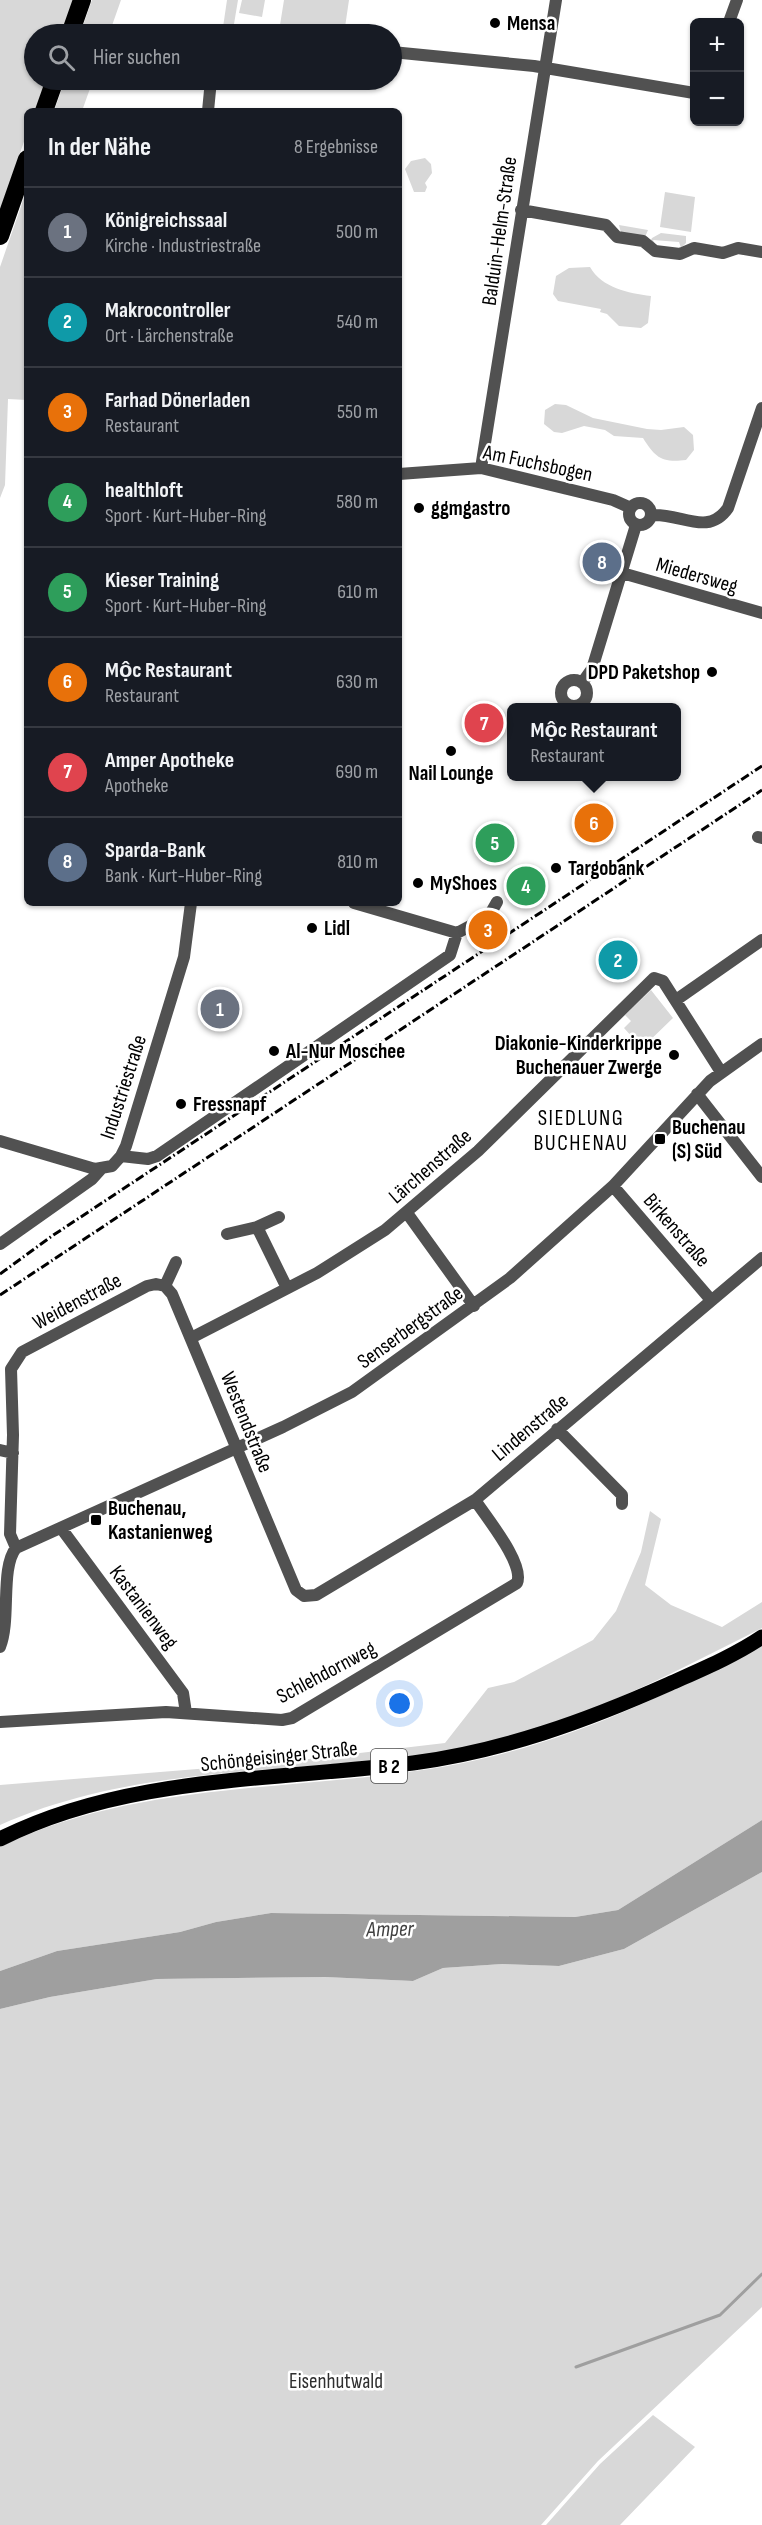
<!DOCTYPE html>
<html lang="de">
<head>
<meta charset="utf-8">
<style>
  :root { --surface:#171b24; --page:#20242c; --text:#f1f3f6; --muted:#9ea1a6; --line:#363941; --accent:#8c9099 }
  body { margin:0; font-family:"Sofia Sans Condensed",sans-serif; background:var(--page); color:var(--text) }
  .controls { position:absolute; right:18px; top:18px; display:grid; overflow:hidden; border-radius:9px; box-shadow:0 2px 4px #0004 }
  .controls button { width:54px; height:54px; display:grid; place-items:center; padding:0; border:0; border-bottom:2px solid var(--line); background:var(--surface); color:var(--text); font:30px sans-serif }
  .you { position:absolute; left:400px; top:1704px; width:21px; height:21px; margin:-15px; border:4px solid #fff; border-radius:50%; background:#1a73e8; box-shadow:0 0 0 9px #1a73e833 }
  .badge { display:grid; place-items:center; width:39px; height:39px; border-radius:50%; background:var(--accent); color:#fff; font-size:20px; font-weight:700 }
  .pin { position:absolute; translate:-50% -50%; border:3px solid #fff; box-shadow:0 2px 6px #0006 }
  .popup { position:absolute; left:507px; top:703px; width:174px; height:78px; box-sizing:border-box; display:grid; place-content:center; border-radius:9px; background:var(--surface); filter:drop-shadow(0 2px 4px #0005); font-size:20px; white-space:nowrap; color:var(--muted) }
  .popup b { font-size:22px; color:var(--text) }
  .popup::after { content:''; position:absolute; left:50%; top:100%; margin-left:-12px; border:12px solid transparent; border-top-color:var(--surface) }
  .list { margin:0; padding:0; list-style:none }
  h2 { display:flex; justify-content:space-between; align-items:center; height:78px; margin:0; padding:0 24px; font-size:26px }
  h2 small { font-size:20px; font-weight:400; color:var(--muted) }
  .list li { display:grid; grid-template-columns:39px 1fr auto; gap:18px; align-items:center; box-sizing:border-box; height:90px; padding:0 24px; border-top:2px solid var(--line) }
  .list b { display:block; font-size:22px; white-space:nowrap }
  .list p { margin:0; font-size:20px; white-space:nowrap; color:var(--muted) }
  .list em { font-size:20px; font-style:normal; color:var(--muted) }
  .icon { flex:none; width:33px; height:33px; fill:none; stroke:currentColor; stroke-width:2; stroke-linecap:round; stroke-linejoin:round }
  .map { position:relative; flex:none; width:762px; height:2525px; overflow:hidden }
  .search { position:absolute; background:var(--surface); box-shadow:0 2px 4px #0004; left:24px; top:24px; width:378px; height:66px; display:flex; align-items:center; gap:15px; box-sizing:border-box; padding:0 21px; border-radius:33px; color:var(--muted); font-size:22px }
  .panel { position:absolute; background:var(--surface); box-shadow:0 2px 4px #0004; left:24px; top:108px; width:378px; height:798px; border-radius:9px }
  .map>svg:first-child { display:block }
</style>
</head>
<body>
<div class="map">
<svg width="762" height="2525" viewBox="0 0 762 2525">
  <rect width="100%" height="100%" fill="#fff"/>
  <path fill="#d8d8d8" d="M0 0H74L62 34H34V80H46L35 111H27V133L0 210Z
    M92 0H121L109 34H80Z
    M227 0H238L234 24 324 34H222Z
    M242 0H265L262 17 239 13Z
    M284 0H349L344 34 280 25Z
    M65 80H93L82 111H54Z
    M425 158 431 164 432 173 425 183 427 187 425 192H414L405 169 411 161Z
    M27 189V400L8 399 5 485 0 498V267Z
    M665 192 695 197 691 232 660 227Z
    M619 225 648 230 645 237 621 233Z
    M661 233 686 236V243L681 248 679 242 653 240 656 246 651 240 652 238Z
    M590 267C602 288 628 293 651 296L648 323 641 328 619 326 607 314 600 312 601 309 558 301 553 294 556 276 569 268Z
    M555 404 566 405 593 418 647 429 661 430 684 427 693 435 694 450 686 460C661 463 655 457 643 438L614 436 605 430 584 426 562 433 554 432 544 424 545 410Z
    M651 990 673 1018 642 1048 624 1028 631 1021 625 1015Z
    M650 1511 661 1519 645 1585 671 1605 722 1627 762 1602V1628C663 1678 561 1732 451 1751 301 1775 141 1762 0 1825V1785L283 1762 445 1743 488 1688 514 1682 593 1640 616 1611 641 1552Z
    M762 1645V1820L618 1910 575 1917 271 1913 216 1922 180 1932 57 1951 0 1971V1847C143 1778 305 1793 458 1764 566 1743 666 1696 762 1645Z
    M762 1872V2307L598 2461 541 2525H0V2009L50 1997 157 1979 325 1977 413 1981 443 1968 502 1964 559 1966 624 1949Z
    M653 2415 695 2447 620 2525H546L600 2464Z"/>
  <path fill="#9f9f9f" d="M762 1820V1872L624 1949 559 1966 502 1964 443 1968 413 1981 325 1977 157 1979 50 1997 0 2009V1971L57 1951 180 1932 216 1922 271 1913 575 1917 618 1910Z"/>
  <g fill="none" stroke-linecap="round" stroke-linejoin="round">
    <path stroke="#9f9f9f" stroke-width="3" d="M576 2367 720 2315 762 2274"/>
    <path stroke="#515151" stroke-width="12" d="M729 22 737 0
      M392 52 534 66 694 93
      M208 111 211 80
      M521 210 606 225 617 237 643 241 655 251 680 254 694 248 723 253 738 248 762 252
      M481 468 556 0
      M399 474 481 468 613 500 631 508
      M629 514a11 11 0 1 1 22 0a11 11 0 1 1-22 0Z
      M652 515C681 513 708 537 728 508L762 408
      M622 573 762 613
      M561 693a13 13 0 1 1 26 0a13 13 0 1 1-26 0Z
      M582 683 592 669 636 525
      M758 837 762 838
      M354 903 457 933 489 916 497 902
      M676 1000 762 940
      M697 1094 762 1177
      M0 1141 95 1169 112 1166 121 1156 126 1146 184 957 191 903
      M121 1156 148 1159 157 1156 450 955 457 933
      M613 1186 711 1300
      M407 1213 474 1306
      M257 1227 279 1217
      M227 1234 257 1227 287 1288
      M0 1244 92 1179 101 1169
      M165 1286 172 1294 296 1590 304 1596 316 1595 475 1500 762 1258
      M165 1286 176 1262
      M191 1338 317 1273 385 1230 478 1151 654 978 663 981 721 1072
      M557 1429 622 1495V1504
      M0 1450 13 1453
      M61 1528 183 1693 186 1713
      M16 1548 10 1534 13 1435 11 1369 22 1352 147 1286 156 1284 165 1286
      M0 1647C11 1620 0 1568 16 1548L283 1427 352 1392 510 1278 613 1186 710 1081 762 1044
      M0 1722 166 1712 282 1720 292 1718 517 1583C525 1564 486 1517 475 1500"/>
    <path stroke="#000" stroke-width="15" d="M0 1839C127 1775 275 1781 413 1763 503 1751 586 1721 669 1684 700 1670 734 1656 762 1637"/>
    <path stroke="#000" stroke-width="18" d="M70 34 82 0
      M44 111 55 80
      M0 236 27 159"/>
    <path stroke="#000" stroke-width="3" stroke-dasharray="9 3 1.5 3" stroke-linecap="butt" d="M0 1274 52 1236 762 766
      M0 1295 762 790"/>
  </g>
  <g fill="#000" stroke="#fff" stroke-width="2">
    <circle cx="495" cy="23" r="6"/>
    <circle cx="419" cy="508" r="6"/>
    <circle cx="712" cy="672" r="6"/>
    <circle cx="451" cy="751" r="6"/>
    <circle cx="556" cy="868" r="6"/>
    <circle cx="418" cy="883" r="6"/>
    <circle cx="312" cy="928" r="6"/>
    <circle cx="274" cy="1051" r="6"/>
    <circle cx="674" cy="1055" r="6"/>
    <circle cx="181" cy="1104" r="6"/>
    <rect x="654" y="1133" width="12" height="12" rx="3"/>
    <rect x="90" y="1514" width="12" height="12" rx="3"/>
  </g>
  <g text-anchor="middle" stroke-width="5" stroke-linejoin="round" paint-order="stroke">
    <rect fill="#fff" stroke="#4c4c4c" stroke-width="1.5" x="371" y="1749" width="36" height="34" rx="4.5"/>
    <g font-size="20" font-weight="bold" fill="#000">
      <text x="389" y="1773">B 2</text>
    </g>
    <g font-size="21" font-weight="bold" fill="#000" stroke="#fff" text-anchor="start">
      <text x="507" y="30">Mensa</text>
      <text x="431" y="515">ggmgastro</text>
      <text x="700" y="679" text-anchor="end">DPD Paketshop</text>
      <text x="451" y="780" text-anchor="middle">Nail Lounge</text>
      <text x="568" y="875">Targobank</text>
      <text x="430" y="890">MyShoes</text>
      <text x="324" y="935">Lidl</text>
      <text x="662" y="1050" text-anchor="end">Diakonie-Kinderkrippe<tspan x="662" dy="24">Buchenauer Zwerge</tspan></text>
      <text x="286" y="1058">Al-Nur Moschee</text>
      <text x="193" y="1111">Fressnapf</text>
      <text x="672" y="1134">Buchenau<tspan x="672" dy="24">(S) Süd</tspan></text>
      <text x="108" y="1515">Buchenau,<tspan x="108" dy="24">Kastanienweg</tspan></text>
    </g>
    <g font-size="21" fill="#000" stroke="#fff">
      <text transform="translate(499 231) rotate(-82)" y="7">Balduin-Helm-Straße</text>
      <text transform="translate(538 463) rotate(12)" y="7">Am Fuchsbogen</text>
      <text transform="translate(697 575) rotate(16)" y="7">Miedersweg</text>
      <text transform="translate(123 1087) rotate(-72)" y="7">Industriestraße</text>
      <text transform="translate(430 1166) rotate(-41)" y="7">Lärchenstraße</text>
      <text transform="translate(677 1230) rotate(49)" y="7">Birkenstraße</text>
      <text transform="translate(77 1301) rotate(-28)" y="7">Weidenstraße</text>
      <text transform="translate(410 1327) rotate(-36)" y="7">Senserbergstraße</text>
      <text transform="translate(247 1422) rotate(68)" y="7">Westendstraße</text>
      <text transform="translate(530 1427) rotate(-40)" y="7">Lindenstraße</text>
      <text transform="translate(144 1607) rotate(53)" y="7">Kastanienweg</text>
      <text transform="translate(326 1672) rotate(-28)" y="7">Schlehdornweg</text>
      <text transform="translate(279 1756) rotate(-6)" y="7">Schöngeisinger Straße</text>
    </g>
    <g font-size="21" fill="#2f2f2f" stroke="#fff">
      <text x="336" y="2388">Eisenhutwald</text>
    </g>
    <g font-size="22" letter-spacing="1.5" fill="#000" stroke="#fff">
      <text x="581" y="1125">SIEDLUNG<tspan x="581" dy="25">BUCHENAU</tspan></text>
    </g>
    <g font-size="22" font-style="italic" fill="#404040" stroke="#fff">
      <text transform="translate(390 1928) rotate(-1)" y="8">Amper</text>
    </g>
  </g>
</svg>
<div class="controls">
<button>+</button>
<button>−</button>
</div>
<div class="you"></div>
<div class="pin badge" style="left:220px;top:1009px;background:#6b7280">1</div>
<div class="pin badge" style="left:618px;top:960px;background:#0f9aa8">2</div>
<div class="pin badge" style="left:488px;top:930px;background:#e8710a">3</div>
<div class="pin badge" style="left:526px;top:886px;background:#2e9e5b">4</div>
<div class="pin badge" style="left:495px;top:843px;background:#2e9e5b">5</div>
<div class="pin badge" style="left:594px;top:823px;background:#e8710a">6</div>
<div class="popup"><b>Mộc Restaurant</b>Restaurant</div>
<div class="pin badge" style="left:484px;top:723px;background:#e0444e">7</div>
<div class="pin badge" style="left:602px;top:562px;background:#5c6f8a">8</div>
<div class="search"><svg class="icon" aria-label="search" viewBox="0 0 24 24"><circle cx="10" cy="10" r="6"/><path d="M15 15l6 6"/></svg>Hier suchen</div>
<section class="panel">
<h2>In der Nähe<small>8 Ergebnisse</small></h2>
<ul class="list">
<li><span class="badge" style="background:#6b7280">1</span><div><b>Königreichssaal</b><p>Kirche · Industriestraße</p></div><em>500 m</em></li>
<li><span class="badge" style="background:#0f9aa8">2</span><div><b>Makrocontroller</b><p>Ort · Lärchenstraße</p></div><em>540 m</em></li>
<li><span class="badge" style="background:#e8710a">3</span><div><b>Farhad Dönerladen</b><p>Restaurant</p></div><em>550 m</em></li>
<li><span class="badge" style="background:#2e9e5b">4</span><div><b>healthloft</b><p>Sport · Kurt-Huber-Ring</p></div><em>580 m</em></li>
<li><span class="badge" style="background:#2e9e5b">5</span><div><b>Kieser Training</b><p>Sport · Kurt-Huber-Ring</p></div><em>610 m</em></li>
<li><span class="badge" style="background:#e8710a">6</span><div><b>Mộc Restaurant</b><p>Restaurant</p></div><em>630 m</em></li>
<li><span class="badge" style="background:#e0444e">7</span><div><b>Amper Apotheke</b><p>Apotheke</p></div><em>690 m</em></li>
<li><span class="badge" style="background:#5c6f8a">8</span><div><b>Sparda-Bank</b><p>Bank · Kurt-Huber-Ring</p></div><em>810 m</em></li>
</ul>
</section>
</div>
</body>
</html>
